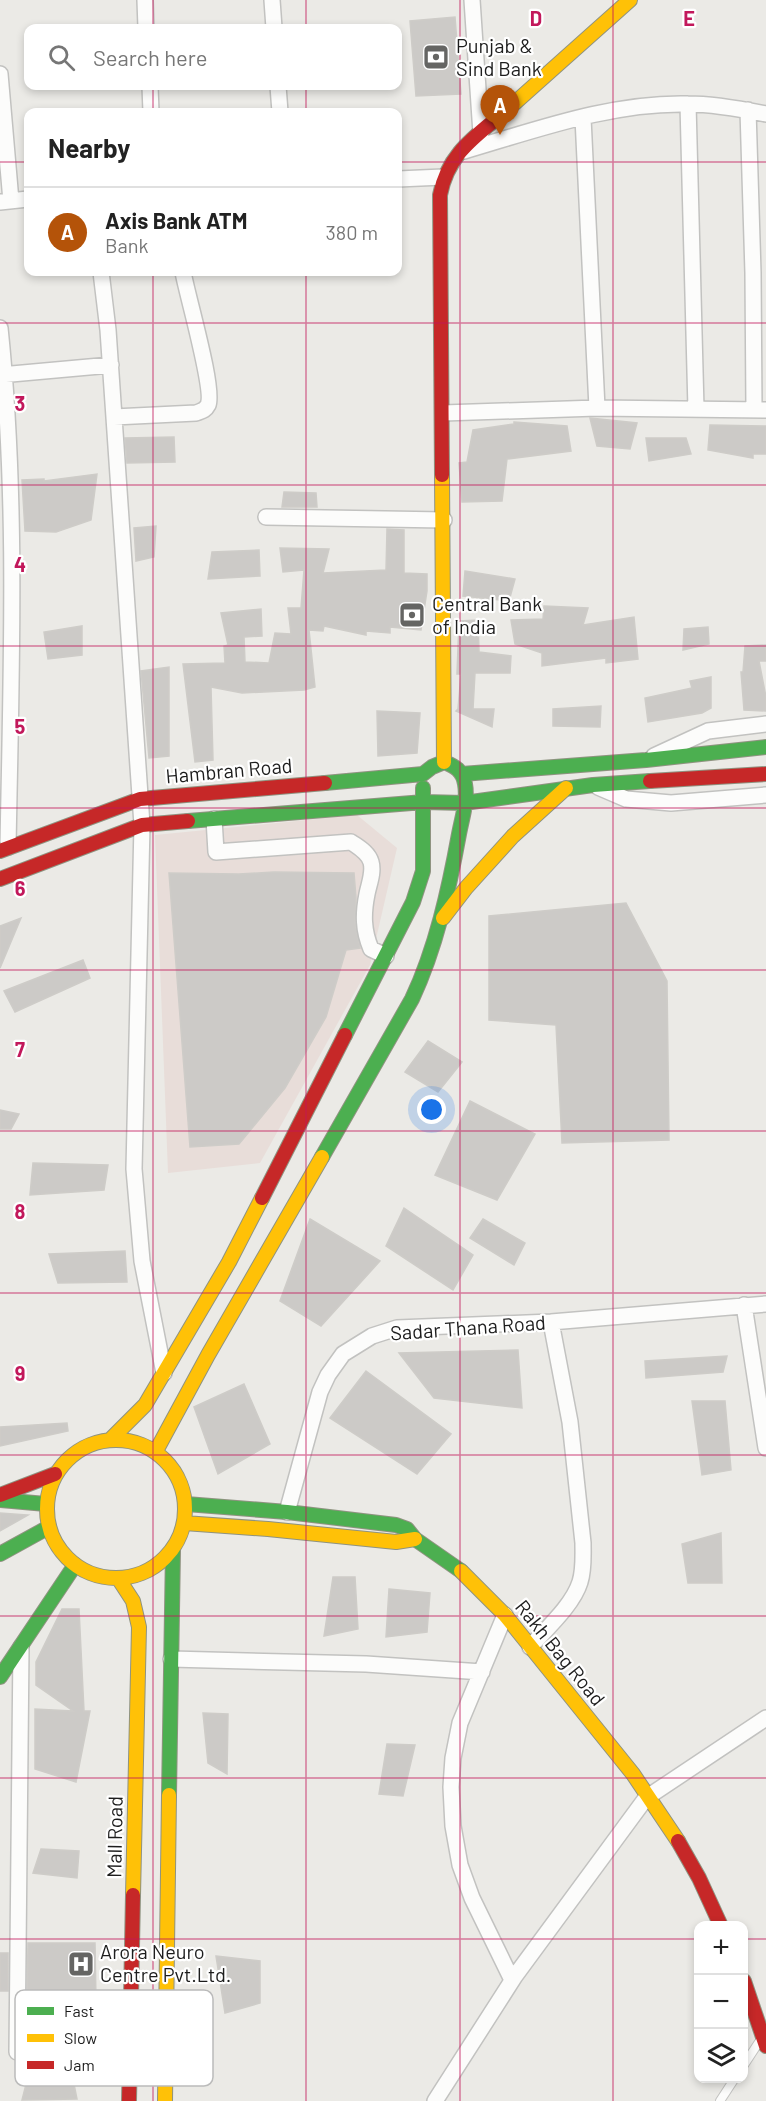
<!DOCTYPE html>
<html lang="en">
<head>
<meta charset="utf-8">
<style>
  :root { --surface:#fff; --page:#f2f2f2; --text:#222; --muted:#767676; --line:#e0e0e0; --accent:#b45309 }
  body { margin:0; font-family:Barlow,sans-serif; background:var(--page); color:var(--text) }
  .controls { position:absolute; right:18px; bottom:18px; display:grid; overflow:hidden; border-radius:12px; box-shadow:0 3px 9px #0003 }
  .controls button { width:54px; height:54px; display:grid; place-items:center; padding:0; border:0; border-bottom:2px solid var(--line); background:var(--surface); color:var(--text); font:30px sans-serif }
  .you { position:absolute; left:432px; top:1110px; width:21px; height:21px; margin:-15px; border:4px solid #fff; border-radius:50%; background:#1a73e8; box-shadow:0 0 0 9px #1a73e833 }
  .badge { display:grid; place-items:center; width:39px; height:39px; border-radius:50%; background:var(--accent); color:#fff; font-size:20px; font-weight:700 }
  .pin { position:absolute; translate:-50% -50px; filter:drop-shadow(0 2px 3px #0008) }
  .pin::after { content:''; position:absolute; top:32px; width:21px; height:18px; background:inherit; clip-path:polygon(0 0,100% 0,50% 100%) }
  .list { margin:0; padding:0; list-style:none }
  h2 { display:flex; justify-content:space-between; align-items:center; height:78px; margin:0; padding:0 24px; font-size:26px }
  h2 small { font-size:20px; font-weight:400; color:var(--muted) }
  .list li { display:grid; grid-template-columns:39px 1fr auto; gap:18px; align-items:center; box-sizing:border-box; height:90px; padding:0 24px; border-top:2px solid var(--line) }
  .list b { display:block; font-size:22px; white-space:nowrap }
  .list p { margin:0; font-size:20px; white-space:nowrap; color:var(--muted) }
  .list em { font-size:20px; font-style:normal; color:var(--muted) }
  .icon { flex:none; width:33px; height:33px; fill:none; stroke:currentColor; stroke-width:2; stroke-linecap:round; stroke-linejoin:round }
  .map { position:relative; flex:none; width:766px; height:2101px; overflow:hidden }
  .search { position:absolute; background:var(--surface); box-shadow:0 3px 9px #0003; left:24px; top:24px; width:378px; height:66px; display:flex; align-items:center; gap:15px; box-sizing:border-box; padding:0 21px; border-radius:12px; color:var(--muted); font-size:22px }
  .panel { position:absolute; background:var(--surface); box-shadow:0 3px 9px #0003; left:24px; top:108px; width:378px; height:168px; border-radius:12px }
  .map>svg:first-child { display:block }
</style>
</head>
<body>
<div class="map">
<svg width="766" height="2101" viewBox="0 0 766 2101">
  <rect width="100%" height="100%" fill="#ebeae6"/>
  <path fill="#e8ddd9" d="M357 815 397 848 370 965 260 1163 168 1173 155 835Z"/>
  <path fill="#cccac7" stroke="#ceccc8" stroke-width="1.5" d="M455 17 461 94 416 96 410 21Z
    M590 418 637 423 630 449 597 446Z
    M514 422 567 426 571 451 507 459 502 501 462 502 459 463 467 462 473 430 514 424Z
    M710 425 766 426V454H753V458L708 450Z
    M174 437 175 462 127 463 125 438Z
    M646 438H686L691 454 649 461Z
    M97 474 91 520 56 532 25 531 22 480 44 479V481Z
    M284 492 316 493 317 507H282Z
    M156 526 154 557 136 561 134 528Z
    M387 529 404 530V573L427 574V591L421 630 390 627V633L366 631V635L324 626 323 631 309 630 315 687 304 690 242 693 211 687 213 760 195 762 183 664 225 663 224 646 228 645 221 613 261 609 262 636 244 637 245 662 269 663 275 633 291 634 288 608H301L304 570 283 572 280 548 329 549 323 573 386 570Z
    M259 550 260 576 208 579 212 552Z
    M465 571 515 579 509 601 463 596Z
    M544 606 588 608 583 625 634 617 638 659 606 663V658L542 666V653L515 644 511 620 543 619Z
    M478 620 479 652 511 656 510 673H475L473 709H494L492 727 456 711 458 709 461 674H457L459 621Z
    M82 626V655L48 659 44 632Z
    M708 627 709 644 683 650 684 629Z
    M766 645V661H759L766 697V711L744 710 741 672H743L745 646Z
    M169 667V756L149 758 141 671Z
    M711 677V708L702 713 648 722 645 698 692 688 690 681Z
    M601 706 600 727 553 726V709Z
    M377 711 420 713 417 753 378 756Z
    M274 872 354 873 356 898 355 923 360 948 346 950 326 1017 285 1088 239 1144 190 1147 169 873 239 874Z
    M626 903 667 981 669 1140 562 1143 556 1025 489 1020V916Z
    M21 918 0 968V926Z
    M83 960 90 978 15 1012 4 991Z
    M428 1041 462 1062 438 1092 405 1072Z
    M470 1101 535 1134 497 1200 435 1175Z
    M0 1110 19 1114 11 1129H0Z
    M33 1163 108 1165 104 1190 30 1195Z
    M404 1208 473 1255 453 1290 386 1246Z
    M310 1219 380 1261 321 1326 280 1301Z
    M483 1219 525 1243 514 1265 470 1238Z
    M125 1251 127 1282 58 1283 49 1254Z
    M518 1350 522 1408 434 1398 399 1353Z
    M727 1356 723 1372 646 1378 645 1361Z
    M366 1371 451 1434 417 1474 330 1418Z
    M244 1384 270 1444 218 1474 194 1407Z
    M692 1401H725L731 1470 702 1475Z
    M67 1423 68 1431 0 1446V1427Z
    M0 1513 28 1515 0 1531Z
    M721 1533 722 1583H688L682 1544Z
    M333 1577H355L358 1629 324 1636Z
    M389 1589 430 1593 427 1632 386 1637Z
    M62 1609H79L84 1711H90L76 1782 35 1769V1709L73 1711 36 1685V1662Z
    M203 1713 228 1714 227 1774 208 1763Z
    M387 1744 415 1745 403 1796 379 1794Z
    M41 1849 79 1851 77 1878 33 1873Z
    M28 1943H95L96 2001H27Z
    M0 1953H8V1991H0Z
    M216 1956 260 1961V2003L225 2013Z
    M34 2053 68 2054 77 2099 22 2100Z"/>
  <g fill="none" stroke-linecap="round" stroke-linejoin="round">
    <defs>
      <path id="lane" d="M744 2065 761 2039
        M720 2101 735 2078"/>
      <path id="street" d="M145 0 146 28
        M272 0 274 28
        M472 0 481 134
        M0 74 11 201
        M150 86 151 112
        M278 86 280 112
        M688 104 696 409
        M748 110 753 273 754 410
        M583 118 597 408
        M464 151C536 130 612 102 688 104 714 104 741 109 766 114
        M398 179 443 177
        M0 202 28 199
        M101 272 108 330 142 825 134 1169 142 1261 164 1373
        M0 328C18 501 11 674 8 847
        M0 375 111 365
        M443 413 597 408 766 410
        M114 417 196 413C201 411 205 411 208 405 215 390 187 295 183 272
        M266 517 444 520
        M654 756 708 731 766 724
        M598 787 626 799 671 803 766 795
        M214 819 216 852 351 842C358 847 368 852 371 862 374 872 369 884 367 894 363 914 363 930 371 949L386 956
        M744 1305 766 1448
        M287 1512 320 1392 328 1375 343 1354 372 1336 397 1328 551 1322 766 1304
        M505 1615 460 1723 453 1758 451 1787 453 1826 460 1865 472 1898 512 1980
        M530 1647C546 1629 573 1605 580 1582 584 1570 583 1556 583 1543L570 1422 551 1322
        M171 1659 366 1664 482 1672
        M17 2052 21 1647
        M435 2101 515 1976 646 1798 766 1718"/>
      <path id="fast" d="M462 774 646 760 766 747
        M188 821 424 802 464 803 593 785 650 781
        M345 1035 413 902 423 871V788
        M322 1157 412 999C436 948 449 889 459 834 462 818 468 800 465 784 463 771 455 766 444 762L432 767 423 774 325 783
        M0 1500 46 1504
        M186 1504 287 1512 396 1525 407 1529 415 1539 461 1571
        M0 1554 49 1527
        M0 1677 75 1565
        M169 1795 173 1550"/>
      <path id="slow" d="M509 108 630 0
        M442 475 444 762
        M443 918 466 888 513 836 566 788
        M111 1439 145 1405 229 1262 262 1198
        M47 1509a69 69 0 1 1 138 0a69 69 0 1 1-138 0Z
        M156 1451 208 1355 322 1157
        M184 1523 268 1529 396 1542 415 1539
        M461 1571 505 1615 633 1774 678 1841
        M118 1578 133 1601 139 1627 133 1895
        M165 2101 169 1795"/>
      <path id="jam" d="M442 475 440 195C448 152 478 135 509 108
        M650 781 766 774
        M0 851 140 799 325 783
        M0 879 142 825 188 821
        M262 1198 345 1035
        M0 1495 55 1474
        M678 1841 699 1878 721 1926
        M744 1981 766 2046
        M129 2101 133 1895"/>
    </defs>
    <use href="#lane" stroke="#c2c2c0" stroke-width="10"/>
    <use href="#street" stroke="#c2c2c0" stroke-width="18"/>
    <use href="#fast" stroke="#8f9380" stroke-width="16"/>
    <use href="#slow" stroke="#8f9380" stroke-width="16"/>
    <use href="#jam" stroke="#8f9380" stroke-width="16"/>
    <use href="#lane" stroke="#fcfcfb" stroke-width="8"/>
    <use href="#street" stroke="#fcfcfb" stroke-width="15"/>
    <use href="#fast" stroke="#4caf50" stroke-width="14"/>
    <use href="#slow" stroke="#ffc107" stroke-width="14"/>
    <use href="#jam" stroke="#c62828" stroke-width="14"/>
  </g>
  <path fill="none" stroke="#c2185b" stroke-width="1.5" stroke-opacity="0.55" d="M153 0V28M306 0V28M460 0V2101M613 0V2101M153 86V112M306 86V112M0 162H28M398 162H766M153 272V2101M306 272V2101M0 323H766M0 485H766M0 646H766M0 808H766M0 970H766M0 1131H766M0 1293H766M0 1455H766M0 1616H766M0 1778H766M0 1939H698M744 1939H766"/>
  <defs>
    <symbol id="bank-square" viewBox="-11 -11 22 22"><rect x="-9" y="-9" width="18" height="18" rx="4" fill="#656563" stroke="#fff"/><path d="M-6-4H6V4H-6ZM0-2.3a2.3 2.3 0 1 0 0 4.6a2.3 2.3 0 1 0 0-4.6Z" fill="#fff"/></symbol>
    <symbol id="hospital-square" viewBox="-11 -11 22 22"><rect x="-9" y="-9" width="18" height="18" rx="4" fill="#656563" stroke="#fff"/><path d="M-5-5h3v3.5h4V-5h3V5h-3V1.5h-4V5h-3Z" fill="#fff"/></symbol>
  </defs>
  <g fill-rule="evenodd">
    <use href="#bank-square" x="421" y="42" width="30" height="30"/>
    <use href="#bank-square" x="397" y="600" width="30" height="30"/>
    <use href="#hospital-square" x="66" y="1949" width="30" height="30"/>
  </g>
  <g text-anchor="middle" stroke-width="4.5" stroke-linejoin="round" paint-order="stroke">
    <g font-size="20" fill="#1d1d1d" stroke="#fff" text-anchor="start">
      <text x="456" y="53">Punjab &amp;<tspan x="456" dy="23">Sind Bank</tspan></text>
      <text x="432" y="611">Central Bank<tspan x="432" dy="23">of India</tspan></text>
      <text x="100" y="1959">Arora Neuro<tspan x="100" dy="23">Centre Pvt.Ltd.</tspan></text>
    </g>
    <g font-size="20" fill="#1d1d1d" stroke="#fff">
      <text transform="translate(229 771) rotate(-5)" y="7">Hambran Road</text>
      <text transform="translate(468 1328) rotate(-4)" y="7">Sadar Thana Road</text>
      <text transform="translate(560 1653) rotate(51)" y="7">Rakh Bag Road</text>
      <text transform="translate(115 1837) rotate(-89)" y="7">Mall Road</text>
    </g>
  </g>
  <rect x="15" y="1990" width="198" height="96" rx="9" fill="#fff" stroke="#bbb" stroke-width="1.5"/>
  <rect x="27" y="2007" width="27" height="8" fill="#4caf50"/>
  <rect x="27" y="2034" width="27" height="8" fill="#ffc107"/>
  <rect x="27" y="2061" width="27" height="8" fill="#c62828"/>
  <g font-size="16" fill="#1d1d1d">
    <text x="64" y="2017">Fast</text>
    <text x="64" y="2044">Slow</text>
    <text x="64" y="2071">Jam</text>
  </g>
  <g font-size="20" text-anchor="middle" font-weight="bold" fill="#c2185b" stroke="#fff" stroke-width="4.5" stroke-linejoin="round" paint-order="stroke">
    <text x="536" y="26">D</text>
    <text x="689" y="26">E</text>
    <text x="20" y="411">3</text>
    <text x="20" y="572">4</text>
    <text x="20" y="734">5</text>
    <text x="20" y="896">6</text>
    <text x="20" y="1057">7</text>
    <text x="20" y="1219">8</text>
    <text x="20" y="1381">9</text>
  </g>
</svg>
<div class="controls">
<button>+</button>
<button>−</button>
<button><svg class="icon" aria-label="layers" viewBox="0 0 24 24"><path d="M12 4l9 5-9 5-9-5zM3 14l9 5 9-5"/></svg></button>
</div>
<div class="you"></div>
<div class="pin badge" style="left:500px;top:135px">A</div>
<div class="search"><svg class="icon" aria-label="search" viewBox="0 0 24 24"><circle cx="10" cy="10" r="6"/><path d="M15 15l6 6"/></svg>Search here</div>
<section class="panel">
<h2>Nearby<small></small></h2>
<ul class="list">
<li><span class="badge">A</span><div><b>Axis Bank ATM</b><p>Bank</p></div><em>380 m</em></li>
</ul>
</section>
</div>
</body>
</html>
